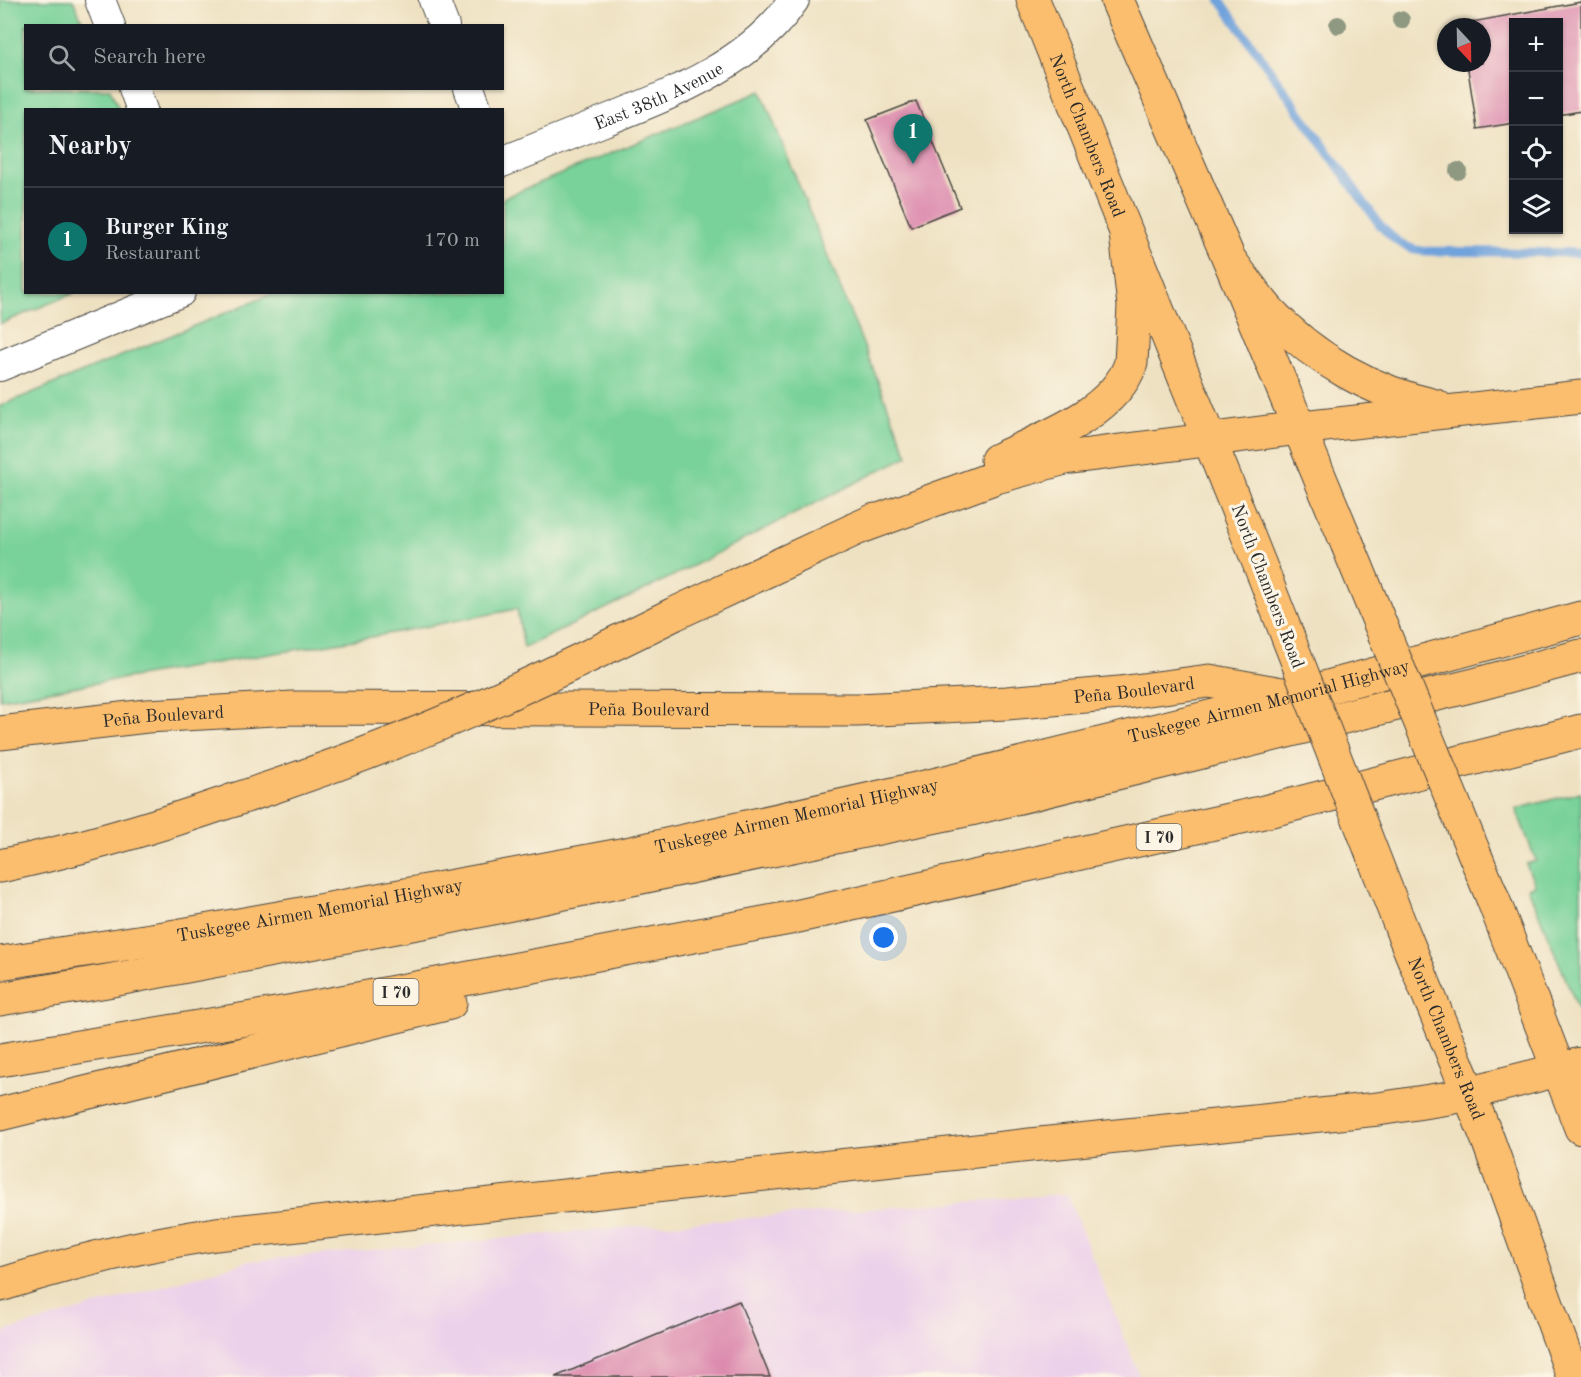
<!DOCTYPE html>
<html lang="en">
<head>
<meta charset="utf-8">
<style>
  :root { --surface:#171b24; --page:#20242c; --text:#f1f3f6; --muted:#9ea1a6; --line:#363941; --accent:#0f766e }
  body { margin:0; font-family:"Old Standard TT",serif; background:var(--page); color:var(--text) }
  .controls { position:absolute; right:18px; top:18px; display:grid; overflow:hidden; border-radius:0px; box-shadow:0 2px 4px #0004 }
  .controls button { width:54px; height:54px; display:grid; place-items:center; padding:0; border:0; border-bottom:2px solid var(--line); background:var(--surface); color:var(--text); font:30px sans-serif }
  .compass { position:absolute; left:1437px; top:18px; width:54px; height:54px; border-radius:50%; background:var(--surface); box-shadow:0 2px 4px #0004; rotate:158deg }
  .you { position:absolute; left:884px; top:938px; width:21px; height:21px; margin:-15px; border:4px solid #fff; border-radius:50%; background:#1a73e8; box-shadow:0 0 0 9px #1a73e833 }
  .badge { display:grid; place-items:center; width:39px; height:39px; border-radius:50%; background:var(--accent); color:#fff; font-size:20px; font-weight:700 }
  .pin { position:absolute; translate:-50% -50px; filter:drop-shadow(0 2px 3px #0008) }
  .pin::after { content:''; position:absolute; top:32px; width:21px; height:18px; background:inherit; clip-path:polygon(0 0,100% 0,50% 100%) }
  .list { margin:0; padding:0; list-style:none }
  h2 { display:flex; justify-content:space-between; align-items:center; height:78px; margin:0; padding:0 24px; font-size:26px }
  h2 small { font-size:20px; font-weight:400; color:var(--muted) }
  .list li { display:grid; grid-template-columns:39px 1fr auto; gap:18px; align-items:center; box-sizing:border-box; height:108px; padding:0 24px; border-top:2px solid var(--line) }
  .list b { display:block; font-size:22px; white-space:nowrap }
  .list p { margin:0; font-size:20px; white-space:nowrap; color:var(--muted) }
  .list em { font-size:20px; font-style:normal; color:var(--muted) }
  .icon { flex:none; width:33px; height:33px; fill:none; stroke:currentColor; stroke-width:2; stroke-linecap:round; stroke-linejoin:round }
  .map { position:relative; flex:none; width:1581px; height:1377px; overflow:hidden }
  .search { position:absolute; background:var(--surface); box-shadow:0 2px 4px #0004; left:24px; top:24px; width:480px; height:66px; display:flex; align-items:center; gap:15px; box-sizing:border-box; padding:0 21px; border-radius:0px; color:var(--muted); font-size:22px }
  .panel { position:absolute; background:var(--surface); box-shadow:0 2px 4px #0004; left:24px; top:108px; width:480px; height:186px; border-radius:0px }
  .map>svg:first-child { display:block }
</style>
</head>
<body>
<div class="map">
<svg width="1581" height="1377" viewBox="0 0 1581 1377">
  <rect width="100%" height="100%" fill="#fcf5e5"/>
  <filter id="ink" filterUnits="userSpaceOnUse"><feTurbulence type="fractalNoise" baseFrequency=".0167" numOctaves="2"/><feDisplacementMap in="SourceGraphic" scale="12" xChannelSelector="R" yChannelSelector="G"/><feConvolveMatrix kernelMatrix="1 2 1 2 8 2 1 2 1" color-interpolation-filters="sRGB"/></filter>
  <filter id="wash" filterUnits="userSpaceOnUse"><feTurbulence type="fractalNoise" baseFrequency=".008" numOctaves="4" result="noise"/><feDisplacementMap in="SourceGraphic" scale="24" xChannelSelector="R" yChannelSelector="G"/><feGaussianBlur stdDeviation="1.35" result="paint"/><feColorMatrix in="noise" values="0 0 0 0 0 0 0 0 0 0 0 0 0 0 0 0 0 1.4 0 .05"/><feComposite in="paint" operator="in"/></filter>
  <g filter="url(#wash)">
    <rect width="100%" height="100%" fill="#eee1c1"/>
    <path fill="#ecd1ea" d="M1067 1194 1140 1377H0V1333L249 1261 629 1227Z"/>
    <path fill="#78d299" stroke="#527e62" stroke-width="1.5" d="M0 0H73L84 25 26 26V88L110 89 119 109 26 110V292L74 293 0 324Z
      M761 91 908 456 659 583 524 648 517 609 366 638 0 699V406L274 293 502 292 503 198Z
      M1581 792V1016L1528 888 1535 885 1526 864 1536 861 1516 809Z"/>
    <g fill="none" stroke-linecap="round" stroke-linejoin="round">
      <path stroke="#6fa2db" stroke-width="9" d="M1220 0 1380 225C1393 239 1403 248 1422 251L1581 253"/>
    </g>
    <g id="blocks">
      <path fill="#dc8aad" d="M1581 2V111L1558 115V22H1514V123L1477 129 1467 63H1482V27H1461V24Z
        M916 101 960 207 911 227 867 120Z
        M739 1301 770 1377H555Z"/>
    </g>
  </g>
  <g filter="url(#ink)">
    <use href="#blocks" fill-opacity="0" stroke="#484642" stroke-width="1.5"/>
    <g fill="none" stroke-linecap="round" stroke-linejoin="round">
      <defs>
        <g id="minor">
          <path d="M100 0 110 26"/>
          <path d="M434 0 444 26"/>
          <path d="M134 88 142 110"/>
          <path d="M469 88 477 110"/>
          <path id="s1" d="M502 162C536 148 570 135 604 121 672 94 751 64 794 0"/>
          <path d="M0 366 180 292"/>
        </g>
        <g id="major">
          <path id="s2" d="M1033 0 1263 573"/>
          <path d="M1117 0 1229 259 1347 543"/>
          <path d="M1493 899 1581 1128"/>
          <path id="s3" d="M1402 930 1488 1140 1573 1377"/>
        </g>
        <g id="highway">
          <path d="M1229 259C1242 277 1255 295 1269 311 1313 359 1373 392 1436 406"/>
          <path d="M997 460C1041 439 1114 414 1131 363L1134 306 1126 233"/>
          <path d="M855 529 996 477 1065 458 1300 428 1581 397"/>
          <path d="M674 614 875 520"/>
          <path id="s4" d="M0 733 147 716 293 708 858 710 1007 703 1119 693 1209 681 1282 694"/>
          <path d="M0 866C78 850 155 827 231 801"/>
          <path id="s5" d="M0 963 164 938 324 910 626 854 929 786 1295 696 1581 618"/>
          <path d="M0 999 107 981 449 917 975 808 1478 684 1581 656"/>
          <path d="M0 1060 288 1012 790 918 1264 812 1581 731"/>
          <path d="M0 1114 450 1003"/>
          <path d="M0 1285C71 1262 142 1245 216 1234L1030 1145 1378 1109 1449 1098 1581 1064"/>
        </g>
      </defs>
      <use href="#minor" stroke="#484642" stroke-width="32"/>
      <use href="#major" stroke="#484642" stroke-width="35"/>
      <use href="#highway" stroke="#484642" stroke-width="35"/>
      <use href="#minor" stroke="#fff" stroke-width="30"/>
      <use href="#major" stroke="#fbbd6e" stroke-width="33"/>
      <use href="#highway" stroke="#fbbd6e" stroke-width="33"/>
      <defs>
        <path id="major-bridge" d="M1347 543 1493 899
          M1263 573 1402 930"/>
        <path id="highway-bridge" d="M231 801C326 770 419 735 510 693 565 668 620 641 674 614"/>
      </defs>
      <use href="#major-bridge" stroke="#484642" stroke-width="35" stroke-linecap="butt"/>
      <use href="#highway-bridge" stroke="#484642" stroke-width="35" stroke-linecap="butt"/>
      <use href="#major-bridge" stroke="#fbbd6e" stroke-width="33"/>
      <use href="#highway-bridge" stroke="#fbbd6e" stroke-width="33"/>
    </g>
    <g fill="#8f9881">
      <circle cx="1401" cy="20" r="9"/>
      <circle cx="1338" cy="25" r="9"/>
      <circle cx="1458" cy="171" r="9"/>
    </g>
  </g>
  <g text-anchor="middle" stroke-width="6" stroke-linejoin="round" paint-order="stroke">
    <g fill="#fcf5e5" stroke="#6a6863" stroke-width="1.5">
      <rect x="1136.5" y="824" width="45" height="26" rx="4.5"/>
      <rect x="373.5" y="979" width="45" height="26" rx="4.5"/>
    </g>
    <g font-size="16" font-weight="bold" fill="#2b2b2b">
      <text x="1159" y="843">I 70</text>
      <text x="396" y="998">I 70</text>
    </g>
    <g font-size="18" fill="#2b2b2b" stroke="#fcf5e5">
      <text dy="6" stroke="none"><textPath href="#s1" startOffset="170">East 38th Avenue</textPath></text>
      <text dy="6" stroke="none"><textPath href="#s2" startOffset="146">North Chambers Road</textPath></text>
      <text transform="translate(1268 586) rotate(69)" y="6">North Chambers Road</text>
      <text dy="6" stroke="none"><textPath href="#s4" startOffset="1136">Peña Boulevard</textPath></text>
      <text dy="6" stroke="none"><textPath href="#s5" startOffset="1296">Tuskegee Airmen Memorial Highway</textPath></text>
      <text dy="6" stroke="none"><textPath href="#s4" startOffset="650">Peña Boulevard</textPath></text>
      <text dy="6" stroke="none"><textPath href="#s4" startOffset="164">Peña Boulevard</textPath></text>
      <text dy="6" stroke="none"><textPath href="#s5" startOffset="810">Tuskegee Airmen Memorial Highway</textPath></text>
      <text dy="6" stroke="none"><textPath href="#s5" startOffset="324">Tuskegee Airmen Memorial Highway</textPath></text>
      <text dy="6" stroke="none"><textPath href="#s3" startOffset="117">North Chambers Road</textPath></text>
    </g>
  </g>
</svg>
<div class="controls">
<button>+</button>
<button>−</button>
<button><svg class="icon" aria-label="locate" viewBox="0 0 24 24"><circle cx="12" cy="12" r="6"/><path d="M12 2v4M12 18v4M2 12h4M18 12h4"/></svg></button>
<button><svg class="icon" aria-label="layers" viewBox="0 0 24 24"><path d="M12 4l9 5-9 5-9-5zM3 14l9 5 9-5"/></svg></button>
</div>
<svg class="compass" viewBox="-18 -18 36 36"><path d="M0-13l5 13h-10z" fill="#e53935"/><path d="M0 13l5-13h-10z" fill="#9ea1a6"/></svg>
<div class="you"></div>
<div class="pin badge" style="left:913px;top:164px">1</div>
<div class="search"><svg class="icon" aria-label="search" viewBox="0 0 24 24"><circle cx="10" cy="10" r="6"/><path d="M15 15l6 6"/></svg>Search here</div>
<section class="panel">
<h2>Nearby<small></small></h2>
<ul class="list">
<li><span class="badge">1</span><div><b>Burger King</b><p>Restaurant</p></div><em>170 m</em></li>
</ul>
</section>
</div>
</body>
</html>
